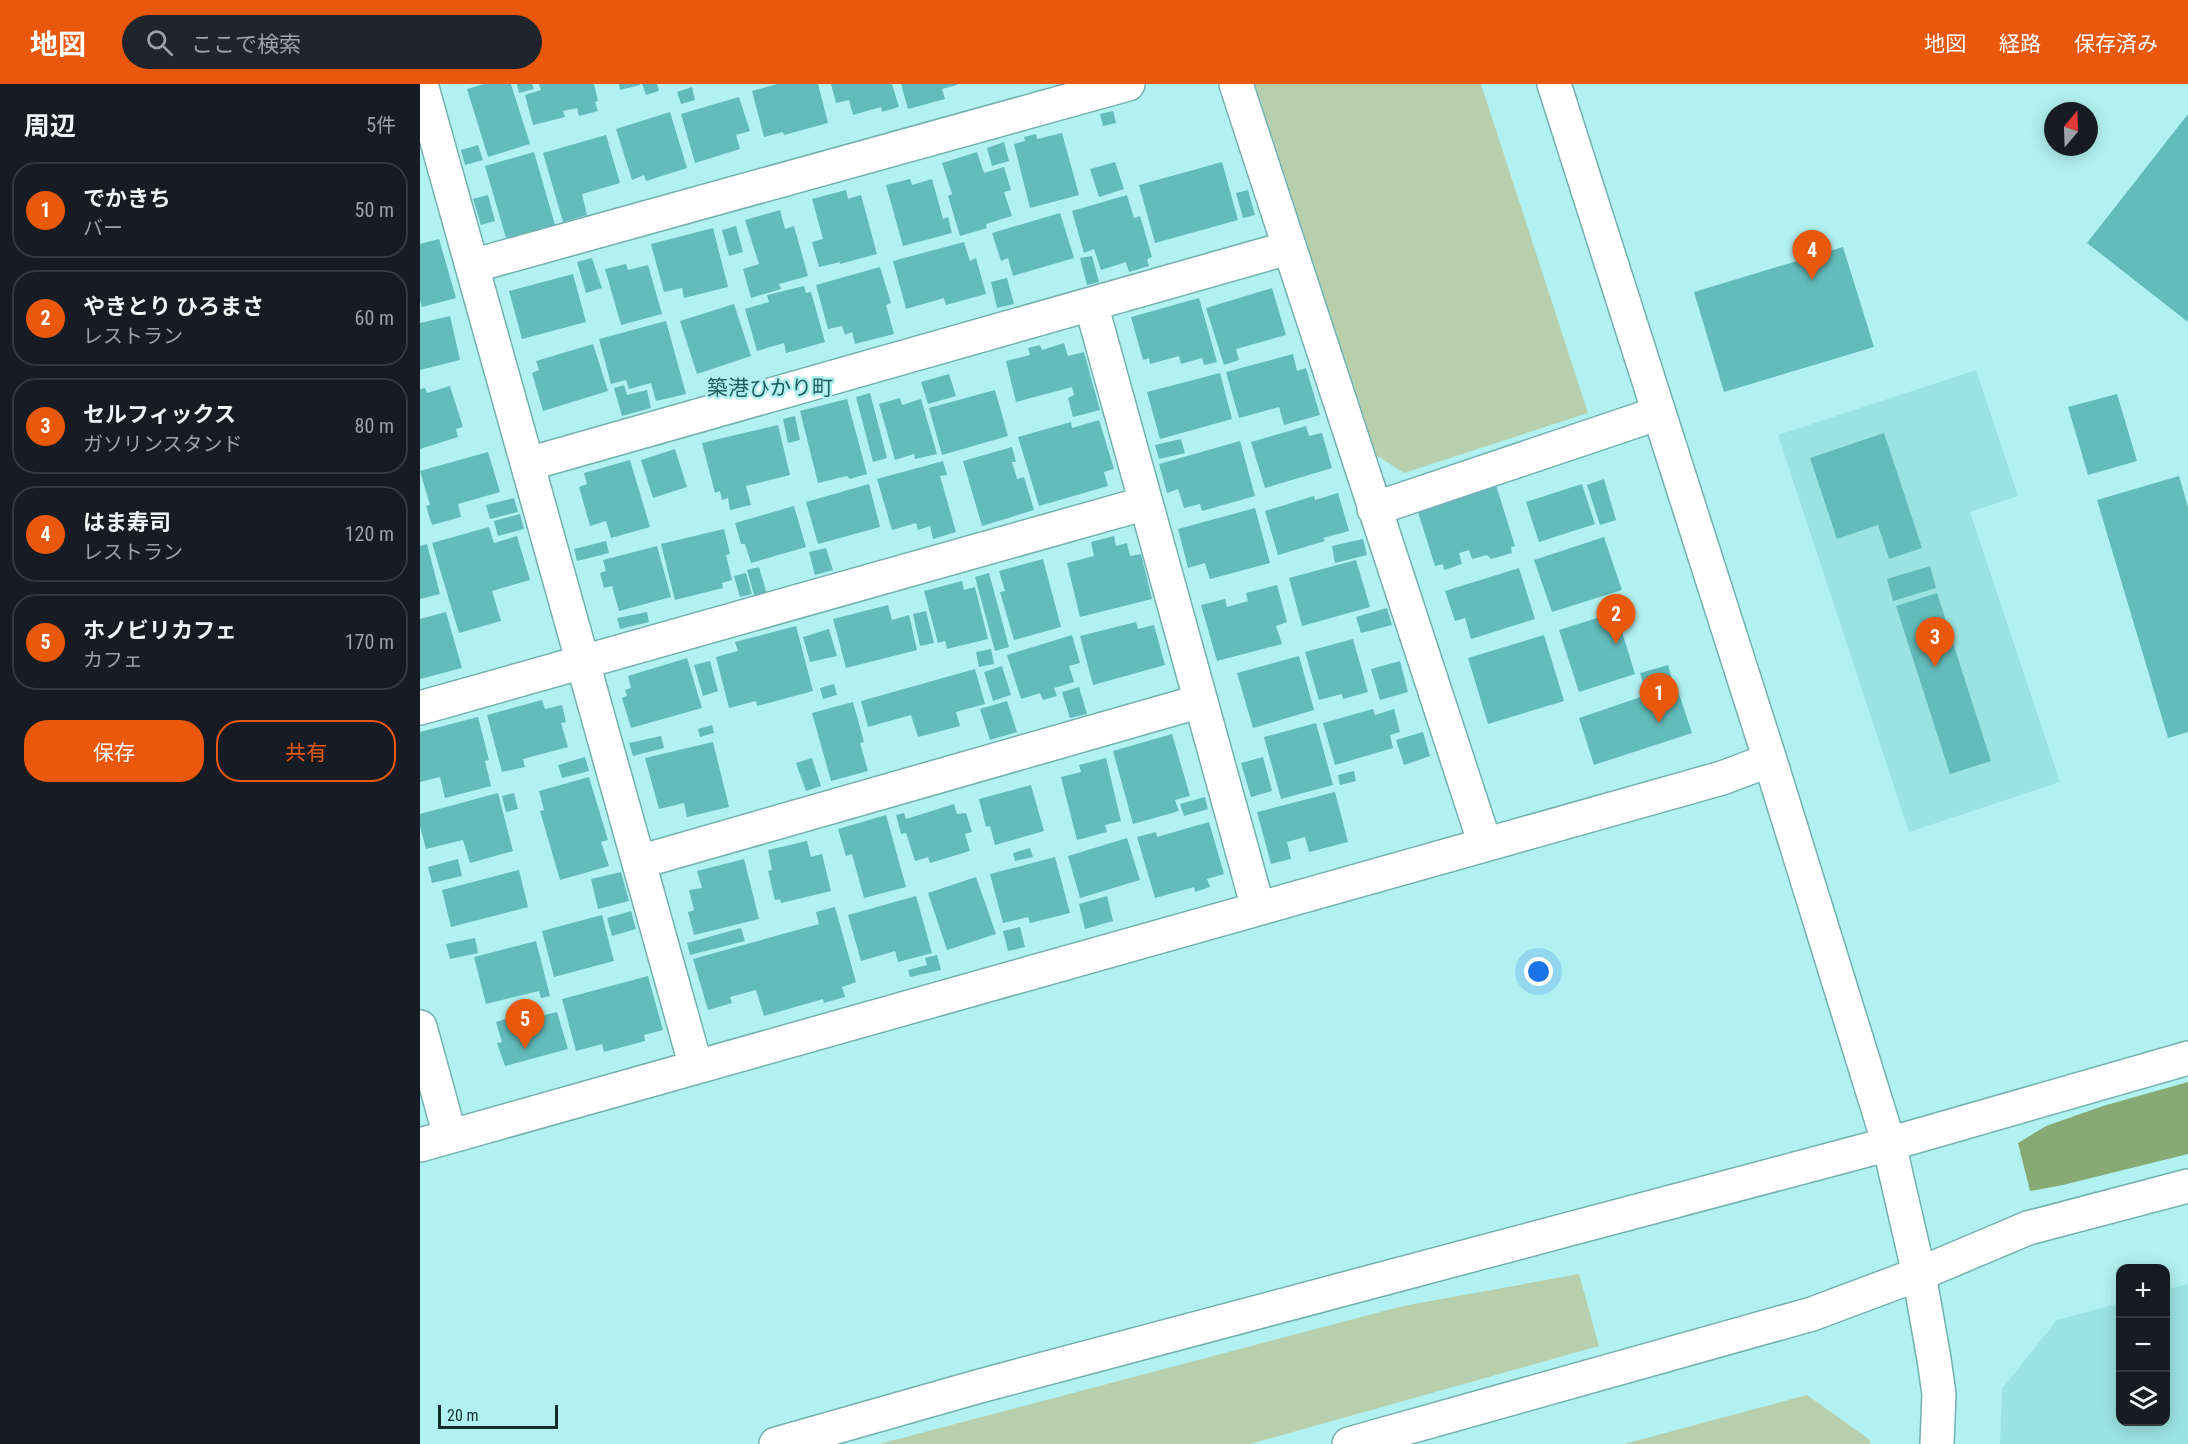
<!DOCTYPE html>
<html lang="ja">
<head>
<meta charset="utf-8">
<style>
  :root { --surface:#171b24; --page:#20242c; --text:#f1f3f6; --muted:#9ea1a6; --line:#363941; --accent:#ea580c }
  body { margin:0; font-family:"Roboto Condensed","Noto Sans JP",sans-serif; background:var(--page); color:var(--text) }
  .controls { position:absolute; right:18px; bottom:18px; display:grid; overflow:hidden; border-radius:12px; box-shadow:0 3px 15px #0003 }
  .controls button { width:54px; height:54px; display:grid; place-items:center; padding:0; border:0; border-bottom:2px solid var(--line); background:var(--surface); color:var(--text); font:30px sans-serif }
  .compass { position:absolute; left:1624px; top:18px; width:54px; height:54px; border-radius:50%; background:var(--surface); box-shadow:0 3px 15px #0003; rotate:19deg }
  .scale { position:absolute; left:18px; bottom:15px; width:120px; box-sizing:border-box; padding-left:6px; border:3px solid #122c2c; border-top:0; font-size:16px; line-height:21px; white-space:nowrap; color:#122c2c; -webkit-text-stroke:4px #b2f1f1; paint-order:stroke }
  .you { position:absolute; left:1119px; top:888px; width:21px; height:21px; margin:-15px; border:4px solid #fff; border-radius:50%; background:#1a73e8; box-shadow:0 0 0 9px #1a73e833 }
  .badge { display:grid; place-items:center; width:39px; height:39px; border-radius:50%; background:var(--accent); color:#fff; font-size:20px; font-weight:700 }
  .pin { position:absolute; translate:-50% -50px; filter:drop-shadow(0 2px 3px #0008) }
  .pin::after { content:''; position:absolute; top:32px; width:21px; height:18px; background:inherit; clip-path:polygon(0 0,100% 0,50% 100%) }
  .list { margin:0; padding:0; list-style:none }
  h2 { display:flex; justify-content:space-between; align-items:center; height:78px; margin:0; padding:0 24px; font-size:26px }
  h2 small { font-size:20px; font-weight:400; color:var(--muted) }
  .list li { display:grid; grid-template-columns:39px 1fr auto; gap:18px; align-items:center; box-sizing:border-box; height:96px; margin:0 12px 12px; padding:0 12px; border:2px solid var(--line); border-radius:24px }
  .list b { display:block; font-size:22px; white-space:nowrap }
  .list p { margin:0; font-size:20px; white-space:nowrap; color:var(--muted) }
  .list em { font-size:20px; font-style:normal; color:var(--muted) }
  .actions { display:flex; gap:12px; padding:18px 24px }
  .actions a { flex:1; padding:14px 0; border:2px solid var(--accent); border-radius:24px; text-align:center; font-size:21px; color:var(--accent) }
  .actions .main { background:var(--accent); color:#fff }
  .icon { flex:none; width:33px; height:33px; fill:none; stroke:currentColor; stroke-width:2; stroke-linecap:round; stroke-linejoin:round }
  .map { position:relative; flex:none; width:1768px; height:1360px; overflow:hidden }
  header { display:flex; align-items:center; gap:36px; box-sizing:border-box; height:84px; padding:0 30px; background:var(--accent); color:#fff }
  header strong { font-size:28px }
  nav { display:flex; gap:33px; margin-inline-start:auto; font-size:21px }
  .search { width:420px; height:54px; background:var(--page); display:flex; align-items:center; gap:15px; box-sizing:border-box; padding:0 21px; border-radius:33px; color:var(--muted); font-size:22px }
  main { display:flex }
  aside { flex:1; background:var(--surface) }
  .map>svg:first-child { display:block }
</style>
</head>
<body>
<header>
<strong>地図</strong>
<div class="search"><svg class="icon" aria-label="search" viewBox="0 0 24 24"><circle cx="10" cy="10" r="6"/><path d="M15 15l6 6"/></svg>ここで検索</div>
<nav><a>地図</a><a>経路</a><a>保存済み</a></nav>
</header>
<main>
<aside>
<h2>周辺<small>5件</small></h2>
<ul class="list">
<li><span class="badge">1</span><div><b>でかきち</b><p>バー</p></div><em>50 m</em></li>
<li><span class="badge">2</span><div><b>やきとり ひろまさ</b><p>レストラン</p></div><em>60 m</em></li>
<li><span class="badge">3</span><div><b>セルフィックス</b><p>ガソリンスタンド</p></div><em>80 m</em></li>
<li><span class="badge">4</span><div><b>はま寿司</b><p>レストラン</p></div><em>120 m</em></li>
<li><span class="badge">5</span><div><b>ホノビリカフェ</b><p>カフェ</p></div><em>170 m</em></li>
</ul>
<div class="actions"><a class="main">保存</a><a>共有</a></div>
</aside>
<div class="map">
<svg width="1768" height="1360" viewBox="0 0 1768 1360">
  <rect width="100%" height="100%" fill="#b2f1f1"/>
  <path fill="#9be3e3" d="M1556 286 1598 412 1550 428 1640 698 1489 748 1358 351Z
    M1768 1200V1360H1580L1582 1305 1637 1236 1700 1219V1338H1746V1206Z"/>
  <path fill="#b8cfad" d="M835 0H1061L1168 329 984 389 956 371Z
    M1159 1190 1179 1262 830 1360H459L983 1222Z
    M1387 1311 1450 1356V1360H1204Z"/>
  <path fill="#87aa75" d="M1768 998V1070L1643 1101 1610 1107 1598 1059 1626 1042 1683 1022Z"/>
  <path fill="#63bbbb" d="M64 0H91L110 60 68 73 47 5Z
    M97 0H112L114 5 99 9Z
    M119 0H174L178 17 175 18 178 27 159 32 157 24 143 27 145 33 113 41 105 11 121 6Z
    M199 0H220V1L200 6Z
    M222 0H237L239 7 226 11Z
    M357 0H398L408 39 364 51 363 48 344 53 332 7Z
    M411 0H472L479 23 462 28 461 23 433 31 429 16 416 19Z
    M481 0H537V1L522 5 525 15 488 25Z
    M272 3 275 16 261 20 257 8Z
    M319 13 330 47 316 51 320 65 275 79 261 30Z
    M693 27 696 39 683 42 680 30Z
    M250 28 267 84 226 97 224 91 212 96 196 45Z
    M1768 30V238L1667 159Z
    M642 49 659 111 610 124 594 60 605 57 604 53 616 50 617 55Z
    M186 51 200 99 162 110 167 131 143 138 123 69Z
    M584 58 589 77 572 82 567 64Z
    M58 61 63 76 45 81 41 66Z
    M114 68 135 141 86 154 65 82Z
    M557 68 564 89 584 83 591 106 584 108 592 132 566 140 567 144 540 152 528 112 532 110 522 79Z
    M695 78 704 105 679 113 670 85Z
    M802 78 818 136 735 159 719 101Z
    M490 95 492 101 512 95 523 135 528 133 532 149 483 162 466 101Z
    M426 106 428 115 441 111 457 170 420 180V178L399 183 392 158 403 155 392 115Z
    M828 106 835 131 823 134 816 109Z
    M68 111 75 137 61 141 53 115Z
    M707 111 714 134 720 132 732 173 727 175 729 182 709 188 706 178 681 186 674 165 664 169 652 127Z
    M360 126 365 145 374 142 388 192 359 200 361 205 331 214 323 185 339 180 325 136Z
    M640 129 654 174 593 192 588 174 581 177 572 149Z
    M316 142 323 168 309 172 302 146Z
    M293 144 308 203 264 214 262 204 244 208 231 160Z
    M19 155 36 214 2 223 0 216V160Z
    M544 158 550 177 556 174 566 210 526 221 524 214 486 225 473 177Z
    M1423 163 1454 263 1304 308 1274 208Z
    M672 172 679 198 667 201 660 174Z
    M172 174 182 204 166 209 157 178Z
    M206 180 208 186 228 181 242 230 201 241 185 185Z
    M460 183 471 219 466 221 474 250 435 260 432 248 425 251 422 242 408 245 396 201Z
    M153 190 166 238 102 255 89 207Z
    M587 194 594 220 577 224 571 198Z
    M384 202 386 209 391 208 405 258 366 269 364 259 337 267 325 225 349 218 347 211Z
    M852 204 866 251 816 265 819 276 804 281 786 224Z
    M779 214 797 278 784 281 782 274 761 280 759 272 730 280 729 274 723 276 711 233Z
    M314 220 331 272 277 290 260 237Z
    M30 232 40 276 0 286V239Z
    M246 237 266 310 236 317 231 299 209 305 206 296 191 300 179 255Z
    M644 259 648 272 664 268 680 326 653 333 648 314 654 311 652 303 596 318 586 277 610 271 608 264 620 261 622 266Z
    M173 260 188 307 123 327 112 289 119 286 116 277Z
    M873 270 877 287 886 284 900 331 864 341 859 323 819 334 806 288Z
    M800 289 812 335 740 355 727 308Z
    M529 290 536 312 508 320 501 298Z
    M204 301 207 311 227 306 231 324 202 332 194 304Z
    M30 302 43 343 36 345 38 353 0 365V305L5 304 7 309Z
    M575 306 588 352 522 371 509 324Z
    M450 309 467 374 453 378 436 313Z
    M1697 310 1717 377 1668 391 1648 323Z
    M480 314 482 321 501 315 517 370 495 375 494 370 475 376 459 320Z
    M427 315 447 390 430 395 427 392 398 399 380 327Z
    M375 332 380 356 368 359 363 335Z
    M679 336 694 385 684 388 688 402 619 422 598 353 651 338 652 344Z
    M358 341 370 391 326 402 331 421 310 426 308 414 302 416 300 407 295 409 282 359Z
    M886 342 889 352 902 349 912 384 845 404 831 358Z
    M1464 349 1502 464 1469 475 1458 441 1417 455 1390 374Z
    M761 355 765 369 739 375 735 361Z
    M820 357 835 412 782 427 780 420 764 424 758 405 747 409 739 380Z
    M592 363 596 378H592L597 395 604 393 614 426 562 442 543 377Z
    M255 365 267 403 233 414 221 376Z
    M68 368 80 408 38 420 41 433 12 441 6 422 10 421 0 387Z
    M210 376 230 443 191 454 186 437 170 442 159 403 167 400 164 389Z
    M523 377 527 391 520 392 536 448 513 455 510 442 498 446 496 439 472 446 457 395Z
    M1759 392 1768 423V648L1748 654 1677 416Z
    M1184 395 1196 436 1180 441 1167 401Z
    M449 400 460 443 398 460 386 418Z
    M1162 400 1175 440 1119 458 1106 418Z
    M1076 401 1095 462 1091 463 1092 469 1071 475 1067 471 1052 475 1049 466 1039 469 1042 480 1024 486 1023 480 1015 482 997 425Z
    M918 409 929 447 903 454 905 457 858 471 845 427 894 412 895 416Z
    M94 414 98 428 70 435 66 421Z
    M374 422 386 463 331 479 325 460H321L315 439Z
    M835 424 850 479 790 495 785 479 768 484 758 445Z
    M100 430 104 445 78 452 74 437Z
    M69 443 74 459 97 452 110 496 72 507 81 537 39 549 12 459Z
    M304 445 310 470 306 471 312 496 302 499 303 504 255 516 241 460Z
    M694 452 696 462 707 459 710 472 721 470 732 515 660 533 647 479 674 472 671 458Z
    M1184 453 1202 506 1132 528 1114 476Z
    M943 455 947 471 915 479 912 462Z
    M186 457 189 469 157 477 154 465Z
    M7 460 20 510 0 515V462Z
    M237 462 251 513 199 527 192 502 184 504 180 489 186 487 183 476Z
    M406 464 413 486 395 491 389 468Z
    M623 475 641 543 594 556 580 508 585 507 579 487Z
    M936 476 950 523 882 542 869 494Z
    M1510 482 1516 504 1473 517 1467 495Z
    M339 483 347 510 335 514 327 486Z
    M1099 484 1115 535 1051 555 1045 534 1035 537 1025 507Z
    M326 489 332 510 320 513 314 492Z
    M569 489 589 563 575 567 555 493Z
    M542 497 544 506 555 503 568 555 527 565 525 557 518 559 504 507Z
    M857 501 867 538 856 542 862 560 797 577 781 521 805 515 807 523 828 517 826 509Z
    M1517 509 1571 677 1530 690 1476 522Z
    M468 521 472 536 489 531 497 566 426 584 413 535Z
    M967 524 972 541 941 549 936 533Z
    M506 527 514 559 500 562 493 530Z
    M26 528 42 584 0 595V535Z
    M227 528 229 538 200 545 197 534Z
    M1196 528 1215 590 1159 608 1139 546Z
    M716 538 718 545 734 541 745 581 673 601 660 552Z
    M376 542 393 607 337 622 336 617 309 624 296 573 318 567 315 558Z
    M409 545 417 572 390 578 383 553Z
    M652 551 660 579 649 582 654 598 634 604 637 612 623 616 620 609 601 615 587 571Z
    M1124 551 1144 617 1068 640 1048 574Z
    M933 555 948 608 923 615 922 610 899 616 885 568Z
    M571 565 574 580 559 583 556 568Z
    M879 572 894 626 833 644 817 589Z
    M267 574 282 624 211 644 202 614 207 612 205 606 211 604 208 592Z
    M290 577 298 607 283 612 274 581Z
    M980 577 988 608 960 616 951 585Z
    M1248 581 1252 595 1224 603 1220 589Z
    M582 582 591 611 573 617 564 588Z
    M555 585 565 620 536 628 540 642 498 653 491 631 448 643 441 617Z
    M414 600 417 611 403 615 400 604Z
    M1256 601 1272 649 1174 681 1159 634Z
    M659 603 667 630 650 634 642 608Z
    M122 616 125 625 142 621 146 638 141 639 148 663 103 675 105 683 82 688 67 631Z
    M587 617 597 648 570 656 560 625Z
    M433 618 444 658 440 659 448 687 411 697 392 629Z
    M953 625 955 631 974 625 980 648 970 651 973 664 915 681 903 639Z
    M58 633 69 676 65 677 71 702 25 714 20 693 0 698V648Z
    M896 639 913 701 861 715 844 653Z
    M292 641 294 649 280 653 278 645Z
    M1003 648 1010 672 984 681 976 656Z
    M752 650 770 712 755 716 759 727 713 740 693 667Z
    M241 652 244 664 213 672 209 659Z
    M293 658 309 723 267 733 264 719 239 725 225 674Z
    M165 673 169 687 142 694 138 681Z
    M843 673 852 707 831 713 821 679Z
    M392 674 401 702 386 707 376 679Z
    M686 674 701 737 685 741 687 748 657 756 641 693 661 688 659 681Z
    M934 687 936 697 920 701 918 691Z
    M169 693 188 756 181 758 189 782 140 796 120 727 124 726 119 707Z
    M611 701 624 747 575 761 570 742 566 743 559 715Z
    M915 708 928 758 889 768 885 753 867 758 871 775 851 780 837 728Z
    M78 709 93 767 50 779 43 756 6 765 0 742V730Z
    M94 709 98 725 86 728 82 712Z
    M785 713 788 725 764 732 760 720Z
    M534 720 537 730 546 729 552 748 545 750 550 767 510 779 508 773 495 777 486 749 481 750 476 731 484 729 486 735Z
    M466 731 486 803 444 814 432 770 426 772 418 745Z
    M789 738 804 790 787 795 790 803 775 808 774 803 735 814 717 753 736 748 737 753Z
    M707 754 720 796 660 814 648 772Z
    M387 757 391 773 402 770 411 807 361 819 360 815 355 816 348 787 352 786 348 766Z
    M610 764 613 773 595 777 593 769Z
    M635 773 650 829 610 839 608 833 583 839 570 790Z
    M38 775 42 792 12 799 8 783Z
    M324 775 339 835 274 851 268 828 274 826 269 806 282 804 277 787Z
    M99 786 108 823 31 843 22 806Z
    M201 788 209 817 178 825 171 795Z
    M556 793 576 850 527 866 508 809Z
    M496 812 512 869 478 878 475 867 441 877 428 831Z
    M687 812 693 837 665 845 659 820Z
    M415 823 436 898 422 903 425 913 404 919 403 915 344 932 336 906 310 913 312 919 288 926 273 875 399 840 396 828Z
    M211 827 216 845 192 852 187 834Z
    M182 831 194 877 134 893 122 847Z
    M600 843 605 863 588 867 583 847Z
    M321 844 325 857 270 871 267 859Z
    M55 854 58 869 30 875 26 860Z
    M116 857 130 912 121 914 119 907 66 920 54 873Z
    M517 871 521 886 490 893 488 886 507 881 505 874Z
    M228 892 243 946 224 951 225 957 184 968 182 960 156 967 142 915Z
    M118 925 120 932 137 928 148 965 85 982 77 959 82 958 76 938Z"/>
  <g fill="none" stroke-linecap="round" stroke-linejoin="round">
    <defs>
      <path id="minor" d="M1 0 276 983
        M816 0 1065 760
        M1134 0 1350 676 1469 1060 1499 1190 1514 1275 1519 1310 1517 1360
        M52 182 708 0
        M671 220 838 824
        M108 380 868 164
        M954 425 1239 329
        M0 624 726 419
        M219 778 781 617
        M0 943 30 1052
        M0 1061 1302 694 1350 676
        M356 1360 560 1302 1469 1060 1768 974
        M929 1360 1392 1230 1499 1190 1608 1144 1768 1102"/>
    </defs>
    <use href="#minor" stroke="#73b0b0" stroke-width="36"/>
    <use href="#minor" stroke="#fff" stroke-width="33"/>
  </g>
  <g text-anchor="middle" stroke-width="5" stroke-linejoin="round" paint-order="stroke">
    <g font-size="21" fill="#1d5d5d" stroke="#b2f1f1">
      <text x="350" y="311">築港ひかり町</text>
    </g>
  </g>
</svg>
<div class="controls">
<button>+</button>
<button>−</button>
<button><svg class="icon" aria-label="layers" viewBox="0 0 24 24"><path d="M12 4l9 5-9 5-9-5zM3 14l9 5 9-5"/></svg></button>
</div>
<svg class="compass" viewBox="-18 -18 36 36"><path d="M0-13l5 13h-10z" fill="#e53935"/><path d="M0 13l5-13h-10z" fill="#9ea1a6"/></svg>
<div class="scale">20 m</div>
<div class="you"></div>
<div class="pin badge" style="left:1239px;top:639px">1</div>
<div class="pin badge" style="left:1196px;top:560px">2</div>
<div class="pin badge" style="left:1515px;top:583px">3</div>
<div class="pin badge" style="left:1392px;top:196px">4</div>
<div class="pin badge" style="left:105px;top:965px">5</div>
</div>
</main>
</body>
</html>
